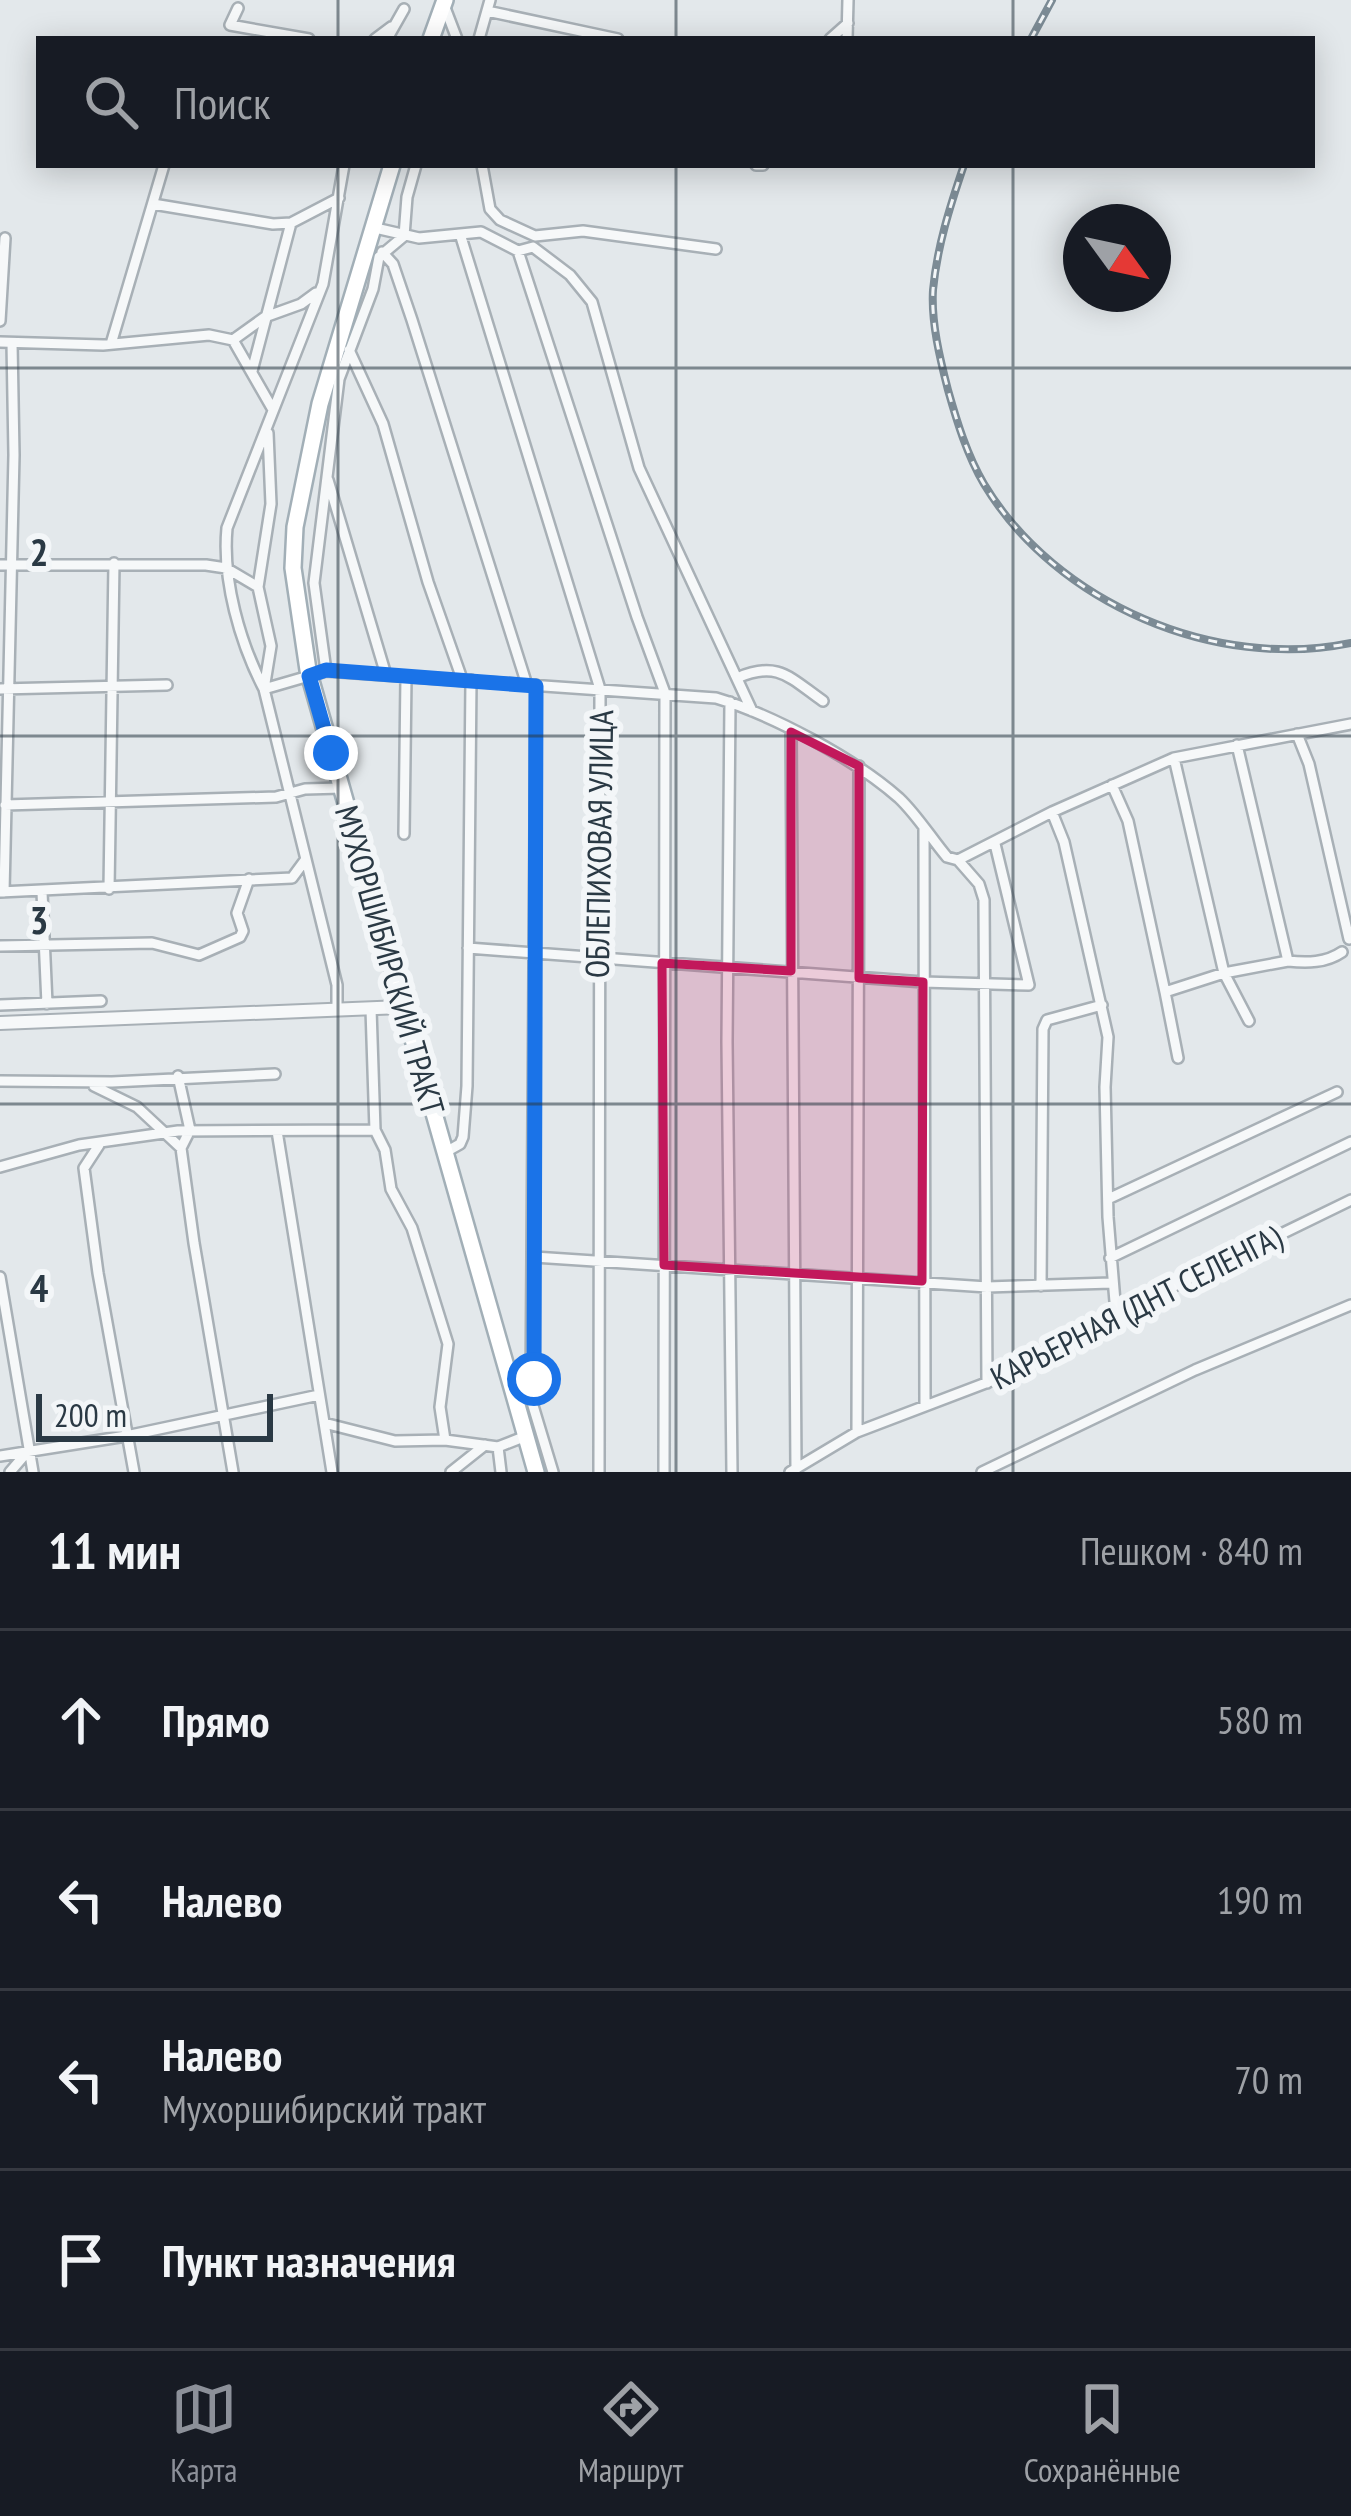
<!DOCTYPE html>
<html lang="ru">
<head>
<meta charset="utf-8">
<style>
  :root { --surface:#171b24; --page:#20242c; --text:#f1f3f6; --muted:#9ea1a6; --line:#363941; --accent:#8c9099 }
  body { margin:0; font-family:"PT Sans Narrow",sans-serif; background:var(--page); color:var(--text) }
  .compass { position:absolute; left:1063px; top:204px; width:108px; height:108px; border-radius:50%; background:var(--surface); box-shadow:0 6px 30px #0003; rotate:123deg }
  .scale { position:absolute; left:36px; bottom:30px; width:237px; box-sizing:border-box; padding-left:12px; border:6px solid #2a3944; border-top:0; font-size:33px; line-height:42px; white-space:nowrap; color:#2a3944; -webkit-text-stroke:9px #f3f6f8; paint-order:stroke }
  .stop { position:absolute; width:36px; height:36px; margin:-27px; border:9px solid #1a73e8; border-radius:50%; background:#fff }
  .stop.end { background:#1a73e8; border-color:#fff; box-shadow:0 3px 12px #0008 }
  .list { margin:0; padding:0; list-style:none }
  h2 { display:flex; justify-content:space-between; align-items:center; height:156px; margin:0; padding:0 48px; font-size:51px }
  h2 small { font-size:39px; font-weight:400; color:var(--muted) }
  .list li { display:grid; grid-template-columns:78px 1fr auto; gap:36px; align-items:center; box-sizing:border-box; height:180px; padding:0 48px; border-top:3px solid var(--line) }
  .list b { display:block; font-size:45px; white-space:nowrap }
  .list p { margin:0; font-size:39px; white-space:nowrap; color:var(--muted) }
  .list em { font-size:39px; font-style:normal; color:var(--muted) }
  .icon { flex:none; width:66px; height:66px; fill:none; stroke:currentColor; stroke-width:2; stroke-linecap:round; stroke-linejoin:round }
  .map { position:relative; flex:none; width:1351px; height:1472px; overflow:hidden }
  .search { position:absolute; background:var(--surface); box-shadow:0 6px 30px #0003; left:36px; right:36px; top:36px; height:132px; display:flex; align-items:center; gap:30px; box-sizing:border-box; padding:0 42px; border-radius:0px; color:var(--muted); font-size:45px }
  .sheet { height:876px; background:var(--surface) }
  nav { display:flex; justify-content:space-around; align-items:center; box-sizing:border-box; height:168px; border-top:3px solid var(--line); background:var(--surface); font-size:33px; color:var(--muted) }
  nav a { display:grid; justify-items:center; gap:6px }
  nav .on { color:var(--accent) }
  .map>svg:first-child { display:block }
</style>
</head>
<body>
<div class="map">
<svg width="1351" height="1472" viewBox="0 0 1351 1472">
  <rect width="100%" height="100%" fill="#e3e8eb"/>
  <g fill="none" stroke-linecap="round" stroke-linejoin="round">
    <defs>
      <path id="minor" d="M444 5 457 39
        M238 8 230 25 309 39
        M487 11 618 39
        M375 39 391 27
        M387 39 404 9
        M479 39 490 0
        M830 39 848 23
        M847 39 848 0
        M482 165 490 209 500 220 535 236 583 231 716 249
        M756 165H763
        M153 204 273 224 291 223 339 198
        M371 227 419 238 481 232 518 251 533 247 570 275 592 302 639 468 752 711
        M461 237 600 689 599 1472
        M518 251 637 617 665 693 664 1472
        M382 252 393 264 412 320 527 685
        M0 321 5 238
        M233 340 272 408
        M0 342 103 345 209 335 233 340 265 317 301 304 316 293
        M111 344 164 165
        M349 350 383 424 428 582 462 679
        M252 371 291 223
        M328 480 386 675
        M0 565H206L226 568 258 587
        M326 671 314 583 339 379 373 289 379 257 404 236 407 197 416 165
        M737 678C778 660 790 678 823 701
        M536 685 531 1399 553 1472
        M0 689 167 685
        M264 689 326 671 716 698C773 715 855 759 899 798 917 815 931 838 947 857L958 860 1052 812 1174 758 1351 724
        M264 689 271 646 258 587 271 504 268 433
        M730 702 727 1042 732 1472
        M791 732 796 1469
        M1297 734 1309 764 1349 939
        M1237 745 1288 961C1307 963 1326 963 1342 952
        M1174 758 1224 973 1288 961
        M1112 785 1128 821 1165 992 1224 973 1249 1021
        M5 805 276 797 305 789 341 788
        M1052 812 1064 842 1108 1037 1105 1087 1108 1217 1116 1314
        M924 828 925 1406
        M404 834 406 677
        M958 860 979 884 984 900 987 1383
        M109 889 114 563
        M0 892 292 878 306 859
        M4 892 14 455 12 343
        M42 892 47 1004
        M0 946 152 943 199 955 240 937 243 931 237 913 249 879
        M468 948 923 982 1029 985 995 844
        M1165 992 1178 1058
        M0 1005 101 1001
        M337 1009V985L264 689C240 643 222 580 227 528L323 284 344 165
        M371 1009 375 1130 385 1150 391 1189 412 1228 448 1344 440 1407 445 1440
        M178 1076 190 1130 181 1148 194 1243 233 1472
        M0 1081 112 1082 275 1074
        M94 1086 137 1107 181 1148
        M277 1131 332 1472
        M99 1145 84 1168 98 1273 134 1472
        M444 1153 460 1144 463 1137 467 1086 471 680
        M0 1167 79 1145 178 1131 375 1130
        M1108 1199 1337 1092
        M534 1257 987 1287 1111 1283
        M1110 1258 1351 1142
        M0 1277 33 1472
        M1041 1286 1043 1029 1047 1020 1102 1005
        M324 1423 395 1441 445 1440 498 1447 526 1436
        M857 1432 859 766
        M498 1447 501 1472
        M0 1456 126 1436 319 1395
        M10 1472 29 1450
        M451 1472 485 1445
        M790 1472 857 1432 1020 1370 1057 1343 1351 1200
        M982 1472 1195 1370 1351 1305"/>
      <path id="tertiary" d="M0 1023 402 1007"/>
      <path id="primary" d="M431 39 445 0
        M392 165 320 404 295 527 293 568 308 670 536 1472"/>
    </defs>
    <use href="#minor" stroke="#a8b0b6" stroke-width="14"/>
    <use href="#tertiary" stroke="#a8b0b6" stroke-width="16"/>
    <use href="#primary" stroke="#a2afb7" stroke-width="20"/>
    <use href="#minor" stroke="#f6f8f9" stroke-width="9"/>
    <use href="#tertiary" stroke="#f6f8f9" stroke-width="12"/>
    <use href="#primary" stroke="#fff" stroke-width="15"/>
    <defs>
      <path id="rail" d="M1031 39 1052 0
        M964 165C950 206 937 247 933 290 931 322 940 359 948 390 957 422 967 455 984 484 1056 604 1216 671 1351 643"/>
    </defs>
    <use href="#rail" stroke="#7c8b95" stroke-width="8"/>
    <use href="#rail" stroke="#f3f6f8" stroke-width="3" stroke-dasharray="9" stroke-linecap="butt"/>
  </g>
  <g fill="none" stroke-linecap="round" stroke-linejoin="round">
    <path stroke="#1a73e8" stroke-width="15" d="M331 753 309 676 326 670 536 686 534 1379"/>
  </g>
  <path fill="#c2185b" fill-opacity="0.2" stroke="#c2185b" stroke-width="9" stroke-linejoin="round" d="M791 732 859 766V978L923 982 922 1281 664 1265 662 963 791 971Z"/>
  <path fill="none" stroke="#2a3944" stroke-width="3" stroke-opacity="0.55" d="M338 0V39M676 0V39M1013 0V39M338 165V1472M676 165V1472M1013 165V1472M0 368H1351M0 736H1351M0 1104H1351"/>
  <g text-anchor="middle" stroke-width="12" stroke-linejoin="round" paint-order="stroke">
    <g font-size="33" fill="#2a3944" stroke="#f3f6f8">
      <text transform="translate(599 844) rotate(-89)" y="12">ОБЛЕПИХОВАЯ УЛИЦА</text>
      <text transform="translate(390 960) rotate(74)" y="12">МУХОРШИБИРСКИЙ ТРАКТ</text>
      <text transform="translate(1136 1307) rotate(-27)" y="12">КАРЬЕРНАЯ (ДНТ СЕЛЕНГА)</text>
    </g>
  </g>
  <g font-size="39" text-anchor="middle" font-weight="bold" fill="#2a3944" stroke="#f3f6f8" stroke-width="12" stroke-linejoin="round" paint-order="stroke">
    <text x="39" y="566">2</text>
    <text x="39" y="934">3</text>
    <text x="39" y="1302">4</text>
  </g>
</svg>
<svg class="compass" viewBox="-18 -18 36 36"><path d="M0-13l5 13h-10z" fill="#e53935"/><path d="M0 13l5-13h-10z" fill="#9ea1a6"/></svg>
<div class="scale">200 m</div>
<div class="stop" style="left:534px;top:1379px"></div>
<div class="stop end" style="left:331px;top:753px"></div>
<div class="search"><svg class="icon" aria-label="search" viewBox="0 0 24 24"><circle cx="10" cy="10" r="6"/><path d="M15 15l6 6"/></svg>Поиск</div>
</div>
<section class="sheet">
<h2>11 мин<small>Пешком · 840 m</small></h2>
<ul class="list">
<li><svg class="icon" aria-label="ahead" viewBox="0 0 24 24"><path d="M12 20V5M6 11l6-6 6 6"/></svg><div><b>Прямо</b></div><em>580 m</em></li>
<li><svg class="icon" aria-label="left" viewBox="0 0 24 24"><path d="M17 20v-9H6M10 6l-5 5 5 5"/></svg><div><b>Налево</b></div><em>190 m</em></li>
<li><svg class="icon" aria-label="left" viewBox="0 0 24 24"><path d="M17 20v-9H6M10 6l-5 5 5 5"/></svg><div><b>Налево</b><p>Мухоршибирский тракт</p></div><em>70 m</em></li>
<li><svg class="icon" aria-label="arrive" viewBox="0 0 24 24"><path d="M6 21V4h12l-3 4 3 4H6"/></svg><div><b>Пункт назначения</b></div></li>
</ul>
</section>
<nav>
<a class="on"><svg class="icon" aria-label="map" viewBox="0 0 24 24"><path d="M3 6l6-2 6 2 6-2v14l-6 2-6-2-6 2zM9 4v14M15 6v14"/></svg>Карта</a>
<a><svg class="icon" aria-label="directions" viewBox="0 0 24 24"><path d="M12 3l9 9-9 9-9-9zM9 14v-3h6M13 9l2 2-2 2"/></svg>Маршрут</a>
<a><svg class="icon" aria-label="saved" viewBox="0 0 24 24"><path d="M7 4h10v16l-5-4-5 4z"/></svg>Сохранённые</a>
</nav>
</body>
</html>
